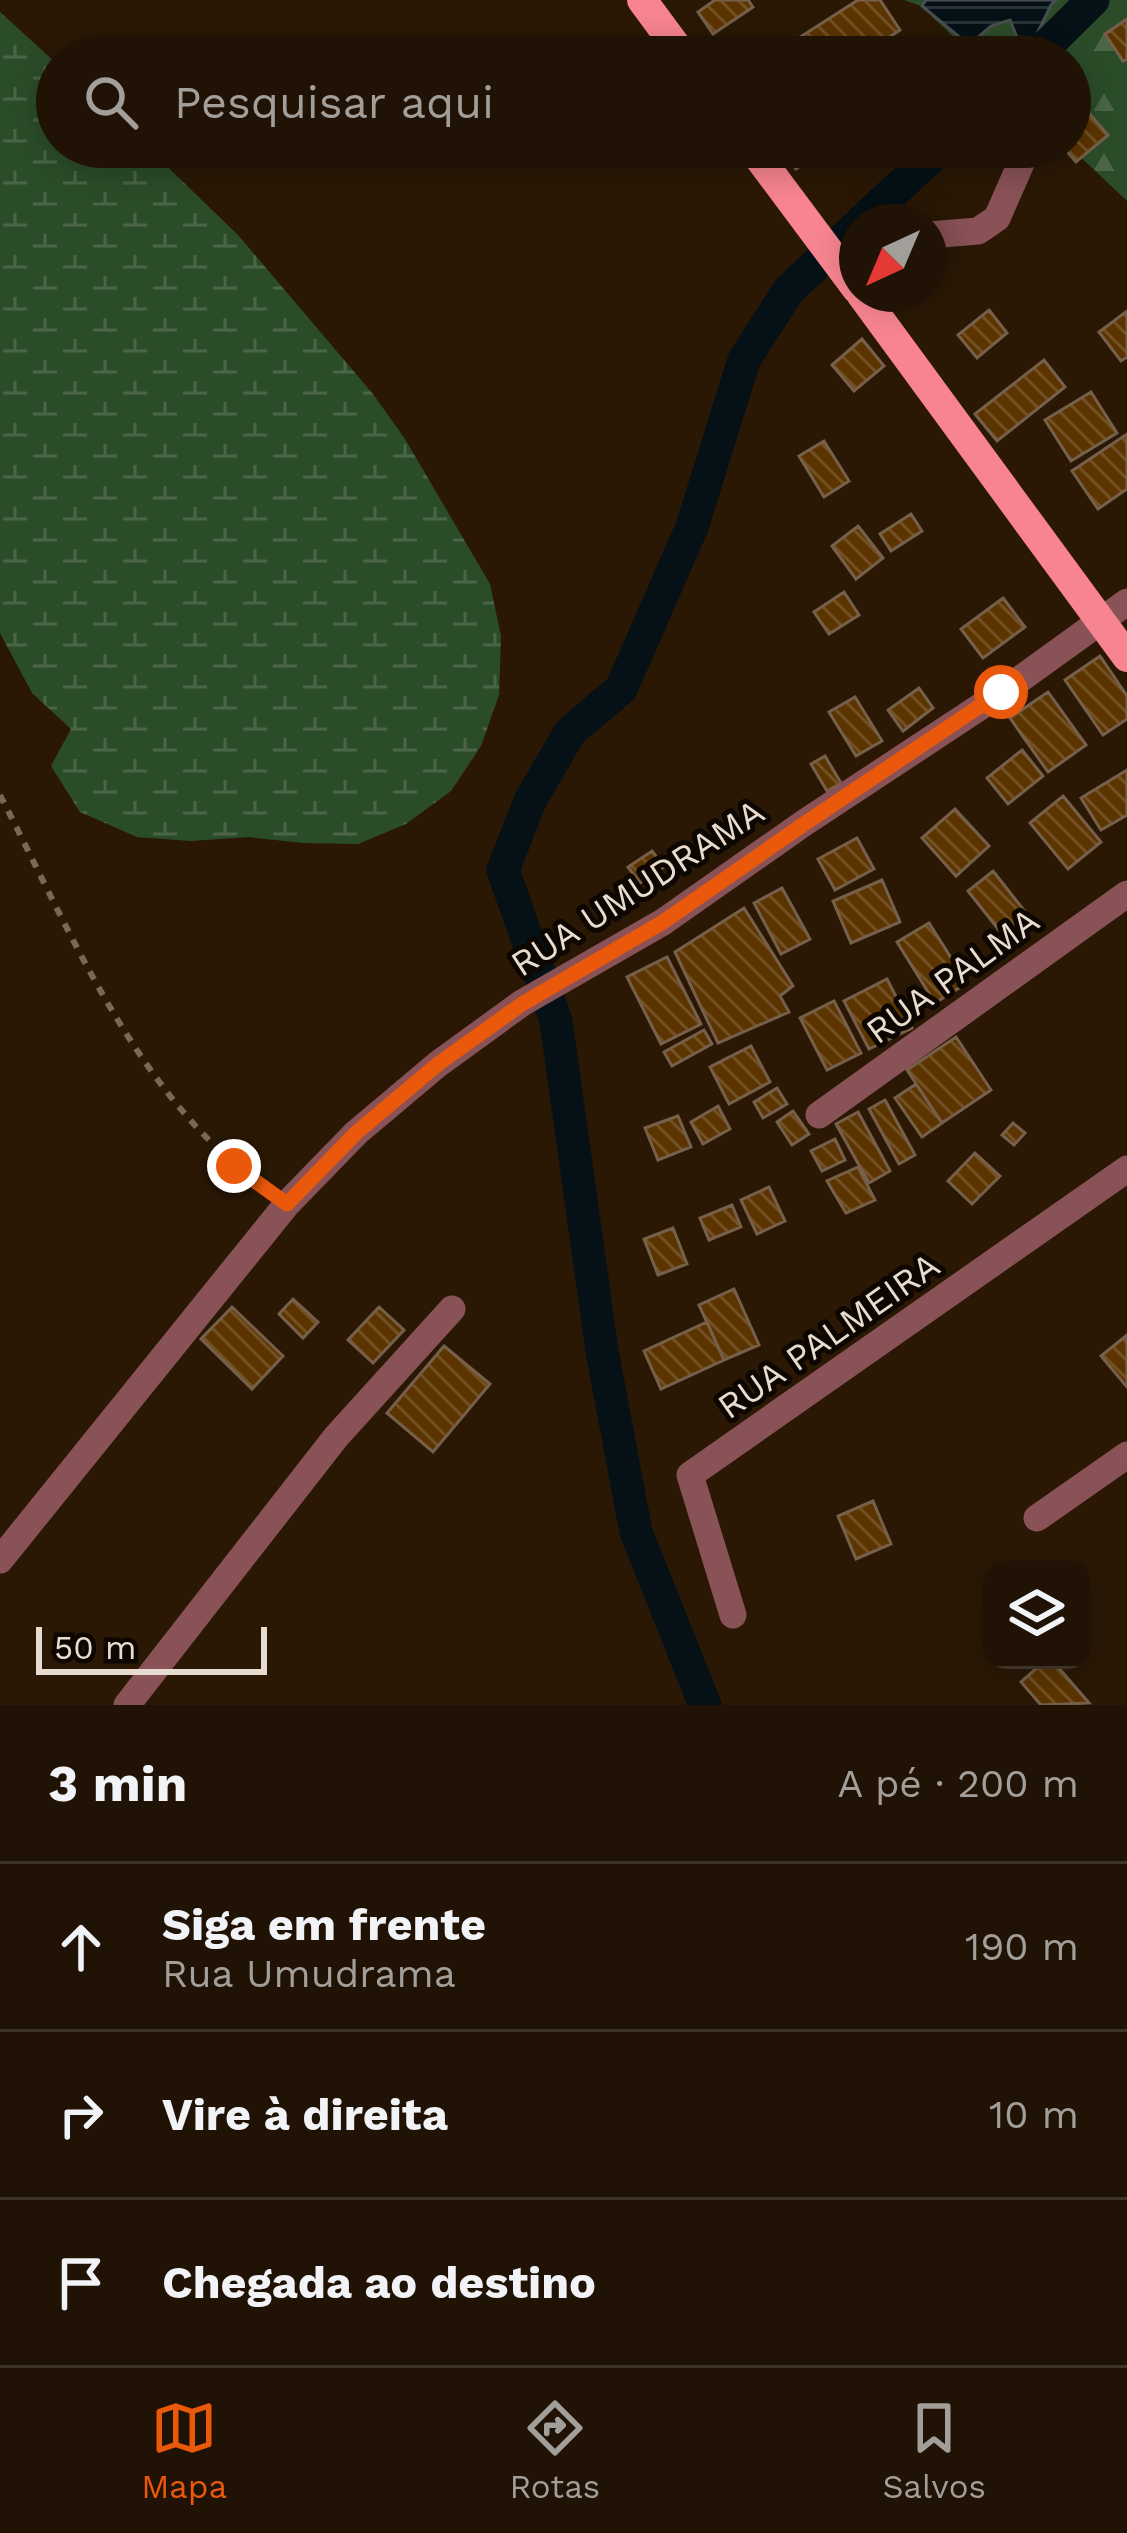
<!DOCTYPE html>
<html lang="pt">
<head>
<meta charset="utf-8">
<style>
  :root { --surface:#201204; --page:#2d2013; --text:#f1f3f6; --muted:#a29e9a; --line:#3d3226; --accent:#ea580c }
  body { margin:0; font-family:"Work Sans",sans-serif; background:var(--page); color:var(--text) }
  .controls { position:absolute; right:36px; bottom:36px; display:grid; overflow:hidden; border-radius:24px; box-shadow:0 6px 30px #0003 }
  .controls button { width:108px; height:108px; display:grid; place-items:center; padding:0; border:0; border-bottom:3px solid var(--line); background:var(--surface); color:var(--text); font:60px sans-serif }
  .compass { position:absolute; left:839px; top:204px; width:108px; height:108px; border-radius:50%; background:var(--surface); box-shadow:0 6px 30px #0003; rotate:224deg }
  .scale { position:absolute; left:36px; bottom:30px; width:231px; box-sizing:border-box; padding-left:12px; border:6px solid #e8dcd0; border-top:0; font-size:33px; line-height:42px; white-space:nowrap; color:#e8dcd0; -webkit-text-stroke:9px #0d0601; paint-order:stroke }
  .stop { position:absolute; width:36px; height:36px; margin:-27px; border:9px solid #ea580c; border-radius:50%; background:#fff }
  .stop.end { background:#ea580c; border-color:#fff; box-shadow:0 3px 12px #0008 }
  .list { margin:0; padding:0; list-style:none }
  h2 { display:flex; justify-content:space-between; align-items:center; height:156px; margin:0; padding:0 48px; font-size:51px }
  h2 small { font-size:39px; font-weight:400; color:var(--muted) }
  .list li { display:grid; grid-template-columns:78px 1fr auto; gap:36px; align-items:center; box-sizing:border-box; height:168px; padding:0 48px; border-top:3px solid var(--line) }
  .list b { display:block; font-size:45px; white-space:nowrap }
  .list p { margin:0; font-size:39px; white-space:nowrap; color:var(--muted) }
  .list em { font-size:39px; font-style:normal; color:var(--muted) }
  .icon { flex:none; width:66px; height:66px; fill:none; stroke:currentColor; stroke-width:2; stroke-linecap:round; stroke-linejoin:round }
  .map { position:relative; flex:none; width:1127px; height:1705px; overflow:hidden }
  .search { position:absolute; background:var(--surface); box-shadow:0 6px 30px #0003; left:36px; right:36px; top:36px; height:132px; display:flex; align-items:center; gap:30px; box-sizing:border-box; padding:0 42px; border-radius:66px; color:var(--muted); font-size:45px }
  .sheet { height:660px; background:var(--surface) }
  nav { display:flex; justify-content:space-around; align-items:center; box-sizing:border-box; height:168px; border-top:3px solid var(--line); background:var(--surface); font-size:33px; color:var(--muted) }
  nav a { display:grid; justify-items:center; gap:6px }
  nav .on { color:var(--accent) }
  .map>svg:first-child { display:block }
</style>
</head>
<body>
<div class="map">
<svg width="1127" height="1705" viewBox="0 0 1127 1705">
  <defs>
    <pattern id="forest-firs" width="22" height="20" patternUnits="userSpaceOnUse" patternTransform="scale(3)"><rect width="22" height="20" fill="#2b4c29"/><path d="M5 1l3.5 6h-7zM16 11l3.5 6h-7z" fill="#4a6547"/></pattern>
    <pattern id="wetland-marsh" width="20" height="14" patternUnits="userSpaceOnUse" patternTransform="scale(3)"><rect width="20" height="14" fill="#2b4c29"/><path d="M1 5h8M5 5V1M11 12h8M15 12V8" fill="none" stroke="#4a6547"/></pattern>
    <pattern id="water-rules" width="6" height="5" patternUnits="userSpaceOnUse" patternTransform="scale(3)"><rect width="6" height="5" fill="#051116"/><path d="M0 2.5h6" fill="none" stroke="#293337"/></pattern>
    <pattern id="building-back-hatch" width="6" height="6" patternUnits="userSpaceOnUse" patternTransform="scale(3)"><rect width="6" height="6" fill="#5c3400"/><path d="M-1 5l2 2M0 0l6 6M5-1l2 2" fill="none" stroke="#735124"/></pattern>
  </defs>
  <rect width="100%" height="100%" fill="#2a1805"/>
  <path fill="url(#forest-firs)" d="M904 0H1127V201L1070 147V57H975L921 6Z"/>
  <path fill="url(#wetland-marsh)" d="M0 12 57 64V147H147L238 235 373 394 405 439 490 584 501 636 499 695 481 746 451 791 406 824 358 844 304 843 248 837 191 841 137 837 80 812 51 766 71 729 32 693 0 633Z"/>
  <path fill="url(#water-rules)" stroke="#494e4e" stroke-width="3" d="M926 0H1056L1051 5 1035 38 1017 37 1010 20 991 26 969 45 922 6Z"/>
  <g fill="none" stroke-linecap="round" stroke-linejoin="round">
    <path stroke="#051116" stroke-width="33" d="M1035 57 1093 0
      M861 222 942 147
      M705 1705 636 1532 602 1351 556 1021 503 870 530 801 570 732 621 689 692 527 744 360 788 291 857 226"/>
  </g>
  <path fill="url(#building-back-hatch)" stroke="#76604b" stroke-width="3" d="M715 0H748L753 7 713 34 698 12Z
    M858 0H880L900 30 859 57H769Z
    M1127 19V59L1123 61 1105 34Z
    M1083 106 1108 135 1076 162 1063 147H1070V118Z
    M779 147H824L825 148 796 169Z
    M989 310 1007 333 977 358 958 335Z
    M1127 311V357L1121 361 1099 332Z
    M862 339 884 366 854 391 832 365Z
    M1044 360 1065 387 997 441 975 414Z
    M1091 392 1117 433 1071 461 1045 420Z
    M1127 434V489L1098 509 1072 471Z
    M824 441 849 481 824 497 799 456Z
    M911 514 922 531 891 551 880 534Z
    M858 526 883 558 856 579 832 546Z
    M844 592 859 615 829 634 814 612Z
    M1003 598 1025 627 983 658 961 629Z
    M1100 656 1127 696V719L1103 735 1065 680Z
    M919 688 933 708 903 731 888 710Z
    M1048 692 1086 745 1048 772 1010 718Z
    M855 697 882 741 856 756 829 712Z
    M1022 750 1043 776 1008 804 987 778Z
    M825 756 841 783 827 791 811 764Z
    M1127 770V815L1101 830 1081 798Z
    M1063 796 1101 842 1068 869 1030 823Z
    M955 809 989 846 956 876 922 838Z
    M857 838 874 869 835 890 818 859Z
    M652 851 664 867 640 883 628 867Z
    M993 871 1034 923 1009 943 968 891Z
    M882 880 900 922 851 943 833 901Z
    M782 888 810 939 781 954 754 903Z
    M744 908 793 986 780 996 789 1012 718 1043 675 952Z
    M929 923 967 983 935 1003 897 942Z
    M667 957 701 1024 661 1044 627 977Z
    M887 979 912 1028 869 1049 844 1001Z
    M834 1001 861 1053 827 1070 800 1018Z
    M704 1030 712 1044 672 1066 664 1052Z
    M956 1037 991 1090 942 1123 907 1070Z
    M751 1046 770 1082 729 1104 710 1067Z
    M916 1084 942 1123 922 1137 895 1098Z
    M777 1088 787 1104 763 1118 754 1102Z
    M885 1100 915 1155 899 1164 869 1109Z
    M718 1106 730 1129 703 1144 691 1122Z
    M793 1111 809 1134 792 1145 777 1122Z
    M858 1112 890 1171 869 1183 836 1124Z
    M678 1116 691 1147 658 1160 645 1128Z
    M1013 1123 1025 1133 1014 1145 1002 1135Z
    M835 1139 845 1160 822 1171 811 1151Z
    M975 1153 1000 1176 972 1204 948 1181Z
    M858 1167 875 1200 846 1213 827 1181Z
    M769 1187 785 1221 757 1234 741 1200Z
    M732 1205 741 1227 709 1240 700 1218Z
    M673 1228 687 1264 658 1275 644 1239Z
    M734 1289 759 1345 724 1360 699 1305Z
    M293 1299 318 1322 303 1338 279 1314Z
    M863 1306 868 1315 847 1327 842 1318Z
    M232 1307 283 1356 252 1389 201 1339Z
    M379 1307 404 1330 373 1363 348 1340Z
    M707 1322 724 1360 661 1389 644 1351Z
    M1127 1335V1387L1101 1356Z
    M444 1346 490 1384 433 1452 387 1413Z
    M873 1501 891 1544 856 1559 838 1516Z
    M1046 1660H1052L1089 1703 1041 1705 1021 1682Z"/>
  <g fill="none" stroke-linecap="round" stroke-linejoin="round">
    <path stroke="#776858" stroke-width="6" stroke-dasharray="9 9" stroke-linecap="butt" d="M0 795C71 932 136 1096 265 1188"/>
    <path stroke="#895256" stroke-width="27" d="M929 235 978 231 997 218 1026 152V147
      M819 1115 1127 894
      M1037 1518 1127 1455
      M0 1560 287 1204 356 1133 438 1064 522 1003 663 922 804 823 1001 693 1127 602
      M733 1615 690 1475 1127 1169
      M127 1705 336 1437 452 1309"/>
    <path stroke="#f78490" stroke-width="30" d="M642 0 684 57
      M751 147 857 289
      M861 294 1127 657"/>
  </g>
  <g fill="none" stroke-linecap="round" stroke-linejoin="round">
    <path stroke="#ea580c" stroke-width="15" d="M234 1166 287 1204 356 1133 438 1064 522 1004 663 922 804 824 1001 692"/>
  </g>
  <g text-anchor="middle" stroke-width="10" stroke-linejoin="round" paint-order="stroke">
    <g font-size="36" fill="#e8dcd0" stroke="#0d0601">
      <text transform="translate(637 887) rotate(-33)" y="13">RUA UMUDRAMA</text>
      <text transform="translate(952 975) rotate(-36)" y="13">RUA PALMA</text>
      <text transform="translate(828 1335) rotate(-35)" y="13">RUA PALMEIRA</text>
    </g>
  </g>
</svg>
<div class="controls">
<button><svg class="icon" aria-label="layers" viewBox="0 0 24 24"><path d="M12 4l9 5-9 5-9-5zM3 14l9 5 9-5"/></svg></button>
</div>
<svg class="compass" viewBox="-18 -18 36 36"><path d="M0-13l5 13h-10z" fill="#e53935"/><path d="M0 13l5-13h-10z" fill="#a29e9a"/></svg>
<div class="scale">50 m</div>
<div class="stop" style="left:1001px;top:692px"></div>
<div class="stop end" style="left:234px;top:1166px"></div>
<div class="search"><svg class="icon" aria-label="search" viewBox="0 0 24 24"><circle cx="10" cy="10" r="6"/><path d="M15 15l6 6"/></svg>Pesquisar aqui</div>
</div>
<section class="sheet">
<h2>3 min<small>A pé · 200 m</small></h2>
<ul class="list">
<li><svg class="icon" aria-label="ahead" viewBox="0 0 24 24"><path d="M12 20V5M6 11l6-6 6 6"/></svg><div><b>Siga em frente</b><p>Rua Umudrama</p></div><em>190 m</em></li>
<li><svg class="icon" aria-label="right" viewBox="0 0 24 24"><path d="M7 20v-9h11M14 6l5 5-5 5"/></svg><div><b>Vire à direita</b></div><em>10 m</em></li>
<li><svg class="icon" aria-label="arrive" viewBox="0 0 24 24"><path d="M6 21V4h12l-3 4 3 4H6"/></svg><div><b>Chegada ao destino</b></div></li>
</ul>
</section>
<nav>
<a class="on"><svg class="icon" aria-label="map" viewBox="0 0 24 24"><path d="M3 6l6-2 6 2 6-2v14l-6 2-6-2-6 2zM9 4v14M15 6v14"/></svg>Mapa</a>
<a><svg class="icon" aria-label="directions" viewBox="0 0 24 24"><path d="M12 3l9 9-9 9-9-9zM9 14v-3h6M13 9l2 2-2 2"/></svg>Rotas</a>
<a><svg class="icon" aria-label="saved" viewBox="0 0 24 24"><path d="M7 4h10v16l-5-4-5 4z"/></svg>Salvos</a>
</nav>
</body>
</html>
